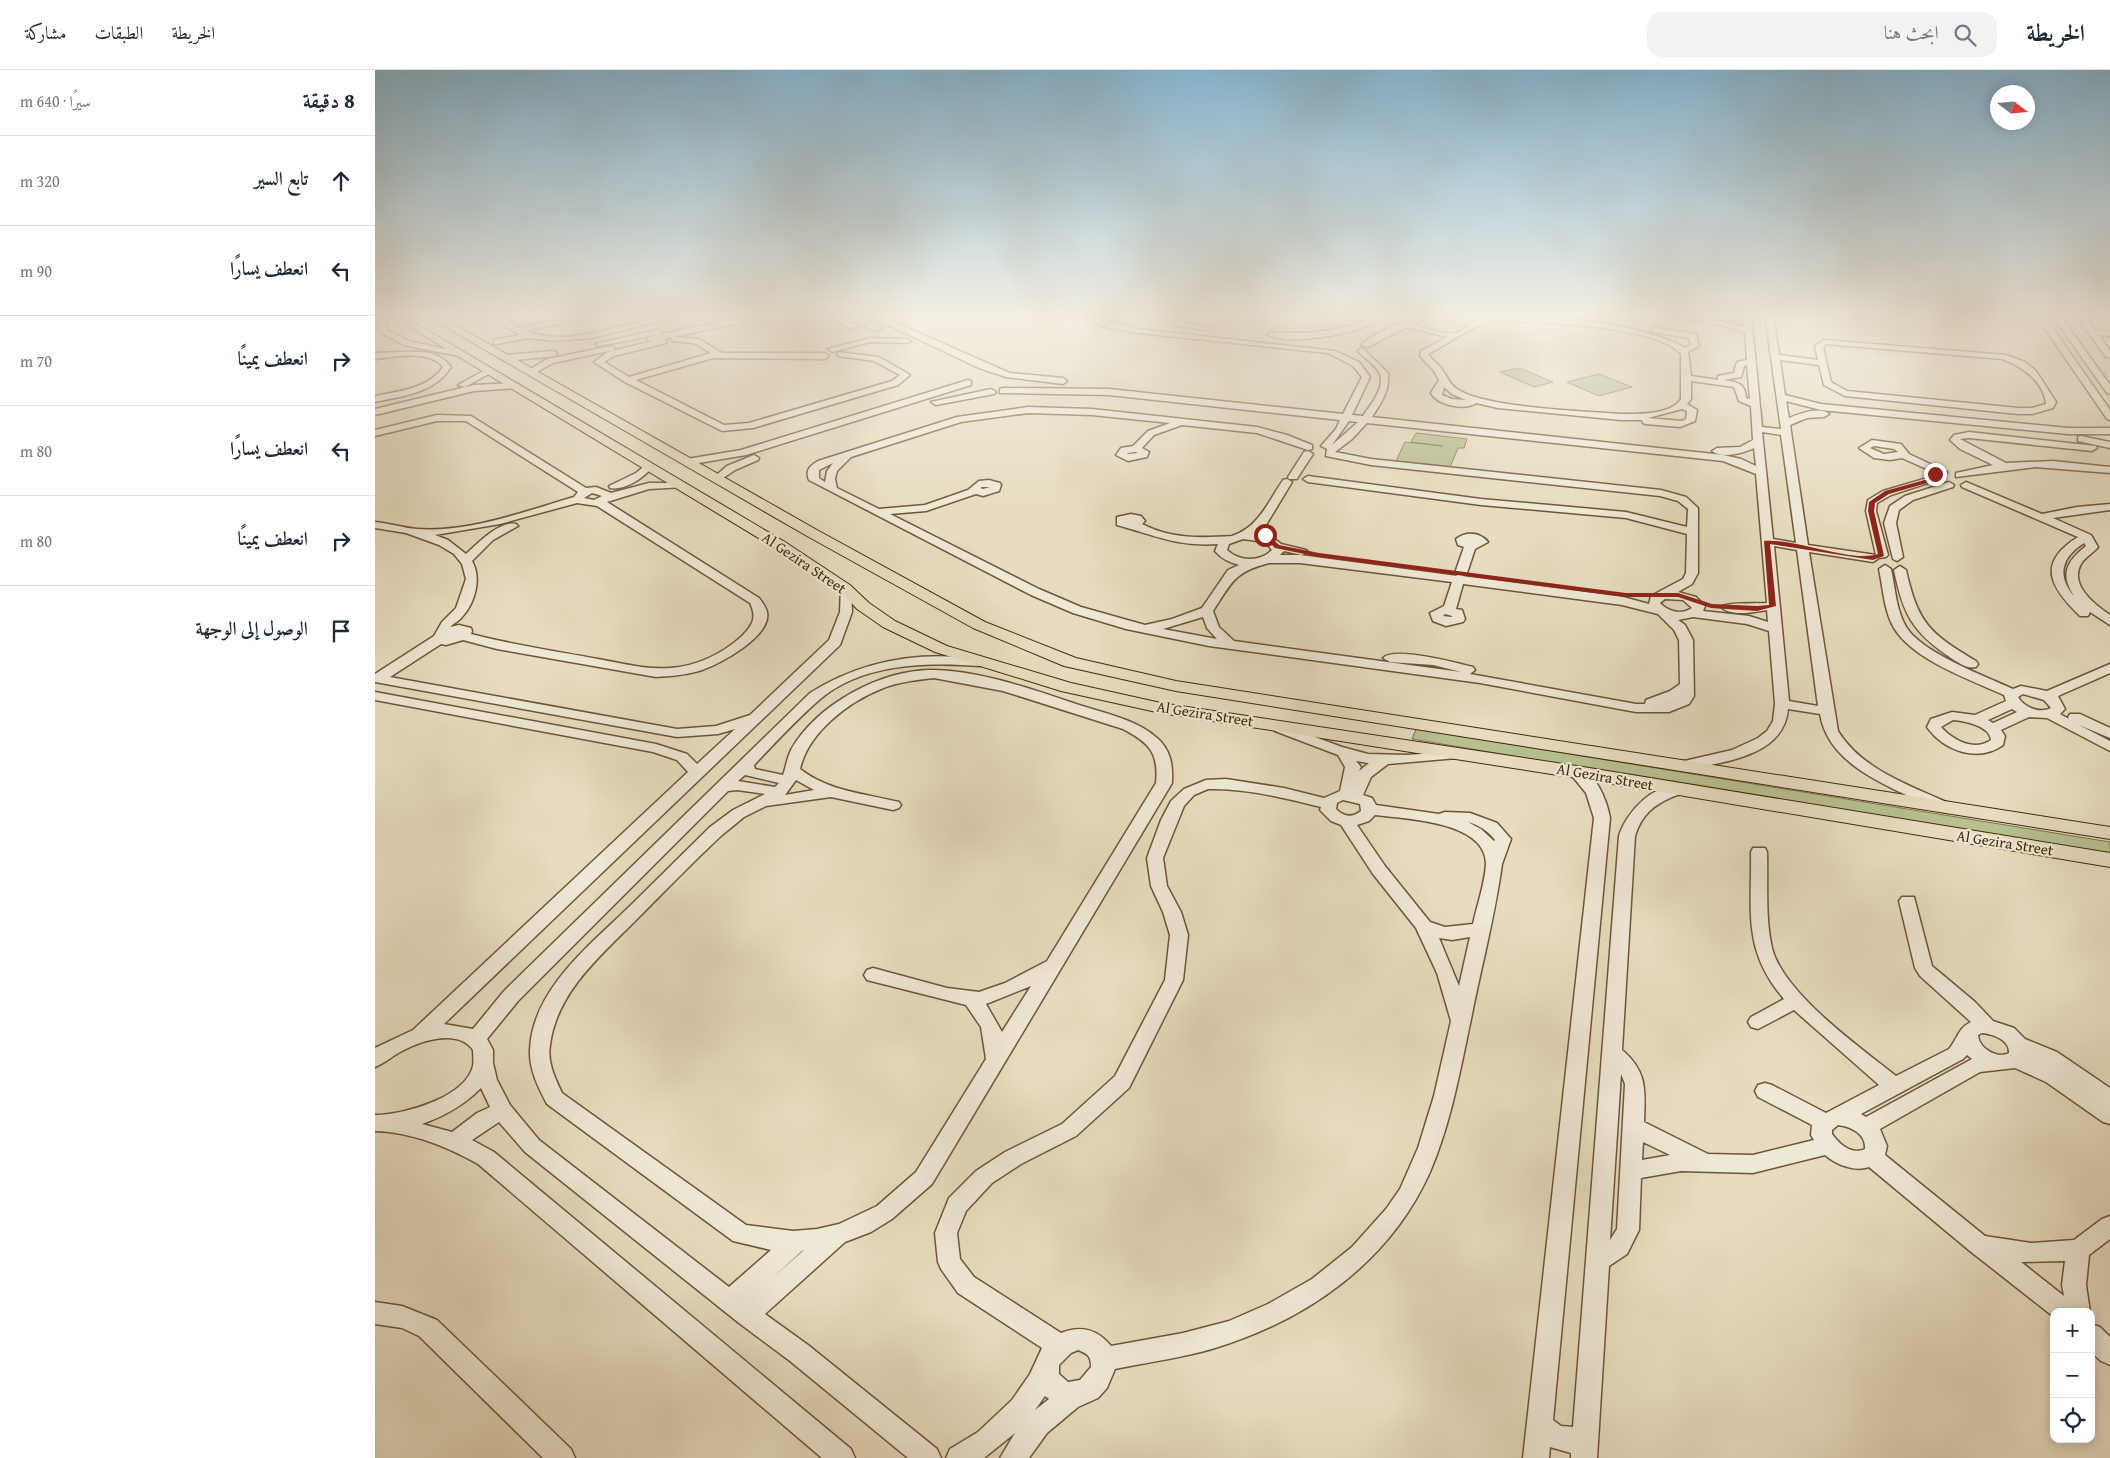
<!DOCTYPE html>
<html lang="ar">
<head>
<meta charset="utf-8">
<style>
  :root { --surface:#fff; --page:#f2f2f3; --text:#1f2937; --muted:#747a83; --line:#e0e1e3 }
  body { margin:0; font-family:"Gentium Book Plus",Amiri,serif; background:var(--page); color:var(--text); direction:rtl }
  .controls { position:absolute; right:15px; bottom:15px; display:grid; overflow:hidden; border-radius:10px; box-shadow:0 2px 12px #0003 }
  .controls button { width:45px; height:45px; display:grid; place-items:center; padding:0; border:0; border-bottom:1px solid var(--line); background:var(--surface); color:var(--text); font:25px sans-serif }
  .compass { position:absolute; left:1615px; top:15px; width:45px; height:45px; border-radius:50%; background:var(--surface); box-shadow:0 2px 12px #0003; rotate:106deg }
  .stop { position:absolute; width:15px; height:15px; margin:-11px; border:4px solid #8f2418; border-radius:50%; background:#fff }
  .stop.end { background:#8f2418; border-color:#fff; box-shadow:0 1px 5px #0008 }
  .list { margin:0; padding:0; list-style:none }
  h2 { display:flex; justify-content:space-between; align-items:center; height:65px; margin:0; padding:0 20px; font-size:21px }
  h2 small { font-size:16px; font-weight:400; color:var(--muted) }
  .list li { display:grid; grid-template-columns:32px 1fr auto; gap:15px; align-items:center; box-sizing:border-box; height:90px; padding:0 20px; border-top:1px solid var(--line) }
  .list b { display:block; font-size:19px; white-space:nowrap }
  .list em { font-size:16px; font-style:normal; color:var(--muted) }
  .icon { flex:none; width:28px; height:28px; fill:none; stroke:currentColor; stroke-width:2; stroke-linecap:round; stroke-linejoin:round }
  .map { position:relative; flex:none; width:1735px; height:1388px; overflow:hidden; direction:ltr }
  header { display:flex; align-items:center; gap:30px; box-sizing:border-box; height:70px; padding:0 25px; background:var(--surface); border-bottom:1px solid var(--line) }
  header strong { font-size:24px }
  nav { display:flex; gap:28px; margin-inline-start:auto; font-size:18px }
  .search { width:350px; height:45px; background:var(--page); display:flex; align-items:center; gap:12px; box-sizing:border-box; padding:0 18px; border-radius:15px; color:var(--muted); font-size:19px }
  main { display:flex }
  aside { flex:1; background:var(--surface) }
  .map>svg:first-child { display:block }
</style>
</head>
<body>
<header>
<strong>الخريطة</strong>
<div class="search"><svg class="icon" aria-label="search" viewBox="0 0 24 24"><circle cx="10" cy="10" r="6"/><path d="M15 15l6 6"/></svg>ابحث هنا</div>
<nav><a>الخريطة</a><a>الطبقات</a><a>مشاركة</a></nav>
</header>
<main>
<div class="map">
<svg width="1735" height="1388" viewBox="0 0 1735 1388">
  <rect width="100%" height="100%" fill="#e7dcc0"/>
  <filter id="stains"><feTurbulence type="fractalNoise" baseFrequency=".004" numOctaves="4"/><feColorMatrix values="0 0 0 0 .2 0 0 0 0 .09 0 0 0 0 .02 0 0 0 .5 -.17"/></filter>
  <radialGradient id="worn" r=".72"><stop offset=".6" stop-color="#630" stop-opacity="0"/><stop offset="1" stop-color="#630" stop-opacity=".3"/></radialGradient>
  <path fill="#b7c091" stroke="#7d744d" d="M1144 298 1178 312 1159 317 1125 302Z
    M1224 304 1257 317 1224 326 1192 312Z
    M1041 363 1092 369 1089 378H1083L1075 397 1021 391 1030 372 1068 376 1036 372Z
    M1041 659 1735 772V786L1037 669Z"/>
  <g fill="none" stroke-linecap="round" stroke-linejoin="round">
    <defs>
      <path id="minor" d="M7 244H16L12 248 11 259 34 271 88 283 84 286 29 275 3 261 4 247Z
        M71 244H79L70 255H64L63 253Z
        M116 244H125L144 258 211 244H228L151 261C201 281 263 244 315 244L216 268 179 271 153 268 122 274H119V270L145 265 126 253Z
        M380 244H416L382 253 378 251 379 249 390 247 289 269 292 271 291 273 239 286 229 292 254 307 336 283 319 273 297 271V267H300L324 269 347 283H450L454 286 450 289 338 288 261 310 349 355 374 353 517 311 525 305 499 291 463 286V282L504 287 535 305 523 315 378 358 347 361 250 312 219 292 233 282 278 271H273V267Z
        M449 244H460L483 256 476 258Z
        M467 244H478L508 259 501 261Z
        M490 244H501L635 303 688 308 692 311 688 314 631 307 604 298Z
        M701 244C719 244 744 255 763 259L960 281 984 292 995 307 977 345 988 346 989 344C996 335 1010 317 1005 304 1002 296 989 288 983 281L987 278 1013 303C1015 321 1006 333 997 347L1348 385 1366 389 1381 396 1379 378C1369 383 1347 389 1337 381L1342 378 1365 377 1378 370 1376 336 1364 331 1359 317 1316 311V329L1312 334 1322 340 1320 351 1305 357 1271 354 1268 353 1267 350H1246L1123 338 1101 333C1090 341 1062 335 1056 323L1064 310 1059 301 1045 286 1046 281 1072 267 1032 257 993 277 986 275C999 262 1041 244 1060 244L1039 254C1051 258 1071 267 1084 262 1088 260 1092 255 1096 252 1101 249 1111 247 1118 247 1163 242 1272 254 1310 278L1316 275 1314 268 1277 262 1276 260 1280 258 1321 264 1324 276 1313 282 1316 306 1343 310V306L1359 303 1362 292 1372 290 1370 262 1334 252 1260 244 1334 248 1369 257 1368 244H1376L1387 357 1406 359 1390 244H1398L1404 285 1443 290 1440 276 1449 270 1631 285 1650 292 1661 301 1681 332 1678 338 1657 344H1643L1470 326 1449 315 1444 295 1405 290 1410 325 1446 334 1693 358H1735V364H1693L1446 340 1411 331 1414 348C1425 344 1444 336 1454 344L1449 347 1432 348 1415 355 1433 475 1501 485 1491 441 1493 430 1508 421 1556 407 1560 406 1565 409 1516 425 1502 433 1501 441 1513 485 1511 487 1504 488 1498 492 1434 482 1463 661C1487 700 1536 716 1576 734L1578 737 1570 742C1557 738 1544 731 1531 725 1495 708 1452 687 1445 644L1413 639C1409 687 1347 692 1310 700L1305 698 1302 695 1305 692 1357 680 1383 668 1392 661 1398 651 1400 634 1394 561 1372 554 1318 547 1303 550 1310 555 1318 570 1319 626 1314 634 1294 642H1261L1105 613 834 576 751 559 698 543 656 525 434 410C430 400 435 396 443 391L582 347 653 337 717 339 882 357 912 365 937 375V379L933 380 882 363 807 355 779 365 767 378 774 382 772 387 753 391 741 385 746 378 758 376 773 361 795 353 717 345 653 343 586 352 476 387 462 401 460 409 462 418 504 439 550 435 593 420 604 411 614 410 625 413 626 415 624 421 608 426 601 424 551 441 515 444 664 519 706 537 770 555 797 549 827 538 853 500 864 495C854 492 847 489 840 481L843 474C802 477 779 465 742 455V447L756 444 766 446 770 451 767 454C796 469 825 468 857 466 884 457 893 432 908 410L912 409 917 412 891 455 879 464 897 467 906 474 931 480 933 482 927 485 909 481 905 485H925L1082 506 1080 503 1089 477 1083 475 1081 469C1091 461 1105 462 1113 472L1100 479 1092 503 1087 506 1248 527 1274 534 1276 526 1308 509 1311 503 1312 464 1251 448 1106 435 933 412 928 409 933 406 1106 429 1251 442 1312 457 1313 439 1303 431 1285 426 996 395 951 386 952 379 946 376 961 359 965 350 734 325 625 323V319L628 318 734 319 968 344 987 307 978 296 953 283 763 263 731 257ZM1117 251C1155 251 1282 255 1306 284V329C1296 345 1263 344 1246 344 1210 341 1109 338 1082 319 1074 314 1072 306 1066 298 1062 293 1056 289 1053 284 1073 274 1096 256 1117 251ZM1451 274 1627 289C1647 296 1669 312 1671 334L1657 338H1643L1472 321 1456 312 1448 277ZM1372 295 1375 329 1371 328C1370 312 1361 312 1348 310L1366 307 1369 296ZM1069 317 1077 324 1091 330 1077 329 1067 325ZM1307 339 1312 341 1311 349 1307 351 1273 348ZM974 351 983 352 957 375ZM992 353 1348 391 1381 404 1392 533C1381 534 1351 532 1346 537 1356 547 1380 542 1392 540L1393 552 1374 546 1328 541 1330 536 1321 527 1303 522 1317 514 1323 503V438L1311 427 1286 420 996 389 960 382 977 369ZM1387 362 1406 365 1421 473 1398 469ZM760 382 763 383 752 384 753 383ZM458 393 452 401 450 412 444 408V400ZM607 417H615L608 419 605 418ZM868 469 890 472 897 480C885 492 865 492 852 480L854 474ZM1399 476 1422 480 1443 636 1414 631ZM894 493H925L1077 512 1069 536 1055 543 1058 551 1071 556 1088 552 1090 549 1087 540 1081 539 1088 514 1247 535 1283 544 1299 560 1304 570 1305 614 1295 621 1271 630 1270 634H1261L1095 604 1100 600 1098 597C1082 593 1019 576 1008 588L1015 592 1058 595 1086 602 859 571 844 557 838 541C857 512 859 502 894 493ZM1290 529 1308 530 1317 538C1306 545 1294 542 1285 533ZM1070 544 1077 546V547L1068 546ZM828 547 832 558 842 569 788 559Z
        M766 244H791L805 252 835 258 831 260 803 256 787 250 766 249Z
        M1008 244H1019C998 260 913 279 892 264L896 262C937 265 970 261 1008 244Z
        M1604 244H1612V245L1608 247Z
        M1660 244H1668L1735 340V350L1732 349Z
        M1676 244H1684L1735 315V324L1732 323Z
        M1700 244H1708L1720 260 1735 262V266L1724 265 1735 281V287H1731Z
        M283 260 287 262 286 264 224 276 220 274Z
        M495 268 532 269 536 271 532 273 495 272 457 282 453 279Z
        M236 276 240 278 239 280 178 293 158 304 151 302 172 289Z
        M178 281 181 282V286L130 291 126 288 130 285Z
        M28 282C46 281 65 281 76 297 60 323 28 326 0 332V326C24 321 53 319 68 297 55 279 19 287 0 289V283Z
        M112 299 119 301 90 317 83 315Z
        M593 310 596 311V315L371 385 312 395 307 392 312 389 366 380Z
        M140 313 143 314V318L99 321 0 345V339L99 315Z
        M616 319 621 322 619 324 561 335 556 332Z
        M62 345 96 346 211 418 221 417 236 423 274 413H310V417L274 419 232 432 384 528C387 532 391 537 392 542 397 566 345 594 327 600 312 605 297 606 281 607L122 579 88 570 71 575 66 574 15 607 302 659 341 656 375 645 454 570 465 542 466 515 470 514 476 518 477 542 465 575 69 954 98 959 129 921 435 623C481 594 532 583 586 587 594 587 607 586 612 592L605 596C552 592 487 593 444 630 421 650 400 673 379 695L380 699 408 705C411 697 412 688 416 680 442 634 507 599 559 600 605 601 653 618 695 632 723 642 760 648 782 668 796 680 798 696 797 713L557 1114 517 1149 496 1162 470 1172 390 1244 433 1275 562 1379 566 1388H533L415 1291 364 1253 150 1082 124 1052 97 1070 119 1082 476 1379 480 1388H447L103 1094C73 1077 36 1062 0 1061V1045C28 1045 90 1028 98 996 99 991 98 985 98 980 83 958 45 971 27 981 17 986 10 993 0 997V978L38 960 313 702 302 690 278 682 0 630V622L281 674 312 684 322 694 360 659 343 664 302 667 0 612V604L59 566 67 552 81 538 91 509 87 494 79 484 64 475 31 463 0 458V452C14 453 28 458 42 459 92 463 151 441 199 427L203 422 91 351H62L0 366V360ZM217 423 227 426 219 430 209 428ZM202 433 222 436 375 533C382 547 378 555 367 566 347 584 322 596 295 598 271 600 246 593 223 589 180 581 138 575 96 564L97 561 96 558 84 555 75 557C79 553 84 551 87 547 100 533 107 508 97 491L118 470 143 456 141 454C125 450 102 474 91 484L73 470 60 465 125 454ZM559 608 628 621 748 659C774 673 784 682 781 713L672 891 630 913 604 922 572 918 498 898 492 900 489 905 492 910 591 935 606 957 611 989 541 1102 502 1136 464 1154 442 1159 418 1161 371 1155 187 1023C180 1008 172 992 175 975 182 920 229 883 265 846 292 819 319 791 347 765L369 747 391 736 456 727 518 740 524 738 526 735 524 732C488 723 455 722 425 699 433 663 473 632 506 619 523 612 541 610 559 608ZM370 705 404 713 400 717 363 711ZM421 710 439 720 410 725ZM362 720 390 724 358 740 335 757C308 784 281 810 254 837 215 875 157 920 155 980 154 999 163 1017 172 1034L358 1171 396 1180 354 1217 164 1070 135 1035 122 1010 118 993V980L112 969 143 931 353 721ZM656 916 627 962 611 934ZM106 1018 115 1037 102 1043 77 1062 47 1054C70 1046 89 1035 106 1018ZM429 1180 395 1210 427 1181Z
        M1594 362 1721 376 1722 378 1717 381 1594 368 1585 369 1631 393 1678 391 1735 397V403L1660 397 1581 407V403L1618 395 1585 379 1575 370 1579 365Z
        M1706 366 1735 372V378L1703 371V367Z
        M1497 370 1526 374 1534 384 1572 402 1571 404H1563L1527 388 1515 390 1499 388 1484 378ZM1499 376 1519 379 1523 382 1509 384 1495 378Z
        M933 381 938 384 923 407 922 409H914L913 407 929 382Z
        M379 385 384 388 383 390 360 400 342 412 337 409 352 396Z
        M273 393 278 396C270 407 250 421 235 418L234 416 261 403Z
        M1574 412 1579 415 1578 417 1538 430 1524 440 1521 453 1528 487 1522 491 1518 489 1509 453 1515 436 1530 426Z
        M1591 412 1667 444 1702 437 1735 434V440L1678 448 1716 465 1723 477C1718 483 1710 487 1706 494 1694 515 1720 535 1735 545V555L1715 542 1713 546H1705C1675 517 1661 493 1703 467L1587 417 1586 415ZM1709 473 1711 476C1691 492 1685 504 1699 526 1681 505 1687 487 1709 473Z
        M1510 495 1516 499C1520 517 1521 538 1530 555 1544 582 1610 606 1638 619L1646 616 1672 621 1735 594V603L1683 626 1690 639 1685 644 1694 649 1693 647 1695 644H1705L1735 658V668L1704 655 1735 671V681L1672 648 1654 647 1626 660 1630 666 1628 675C1603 693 1569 681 1552 657L1556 649 1577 642 1600 645 1631 631 1629 625C1596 610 1538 590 1519 558 1509 541 1508 518 1504 499ZM1648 624 1669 630 1676 638C1664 644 1649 637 1643 627ZM1637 639 1642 642 1618 653 1613 650ZM1578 650C1590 651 1615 656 1616 670 1599 682 1578 670 1566 657Z
        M1525 496 1531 500C1543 553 1554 563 1601 591L1603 594 1601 597C1591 599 1584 593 1576 588 1537 562 1528 544 1519 500Z
        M905 654 967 677 993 684 1032 685 1087 681 1089 684 1082 688 1013 694 996 707 988 725 997 728 1001 735 1064 744 1070 742 1095 743 1122 753 1136 769 1127 794C1120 846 1106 898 1096 949 1085 1001 1076 1053 1055 1102 1015 1192 932 1250 840 1278 807 1288 773 1292 740 1299L732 1318 723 1328 703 1337 672 1363 654 1388H625L640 1363 609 1388H571L575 1379 603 1362 637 1330 655 1304 667 1278 583 1223 566 1199 563 1192 560 1163 574 1128 601 1101 630 1082 687 1054 740 1006 790 910 795 865 788 842 776 816 772 788 786 750 796 731 809 719 831 710 851 709 909 718 949 728 965 721 970 697 963 685 900 661 898 658ZM981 691 993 693H994L984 701 986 697ZM833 719C871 718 909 728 946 737L945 740 956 751 966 755 998 804 1041 858 1062 903 1076 951 1059 1026 1043 1078 1025 1119 1011 1139 977 1177 937 1209 893 1234 854 1251 808 1263 736 1276C722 1259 706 1255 686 1263L599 1207 585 1189 582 1163 591 1141 617 1113 646 1094 701 1066 754 1018 808 910 813 865 806 842 792 816 788 788 809 736 819 725ZM968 730 985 734 986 741C977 748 969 747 961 739L962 733ZM1000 745C1031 749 1111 751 1111 794 1110 813 1102 835 1098 854L1070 857 1055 852 1010 796 982 755 994 751ZM1093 752C1104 755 1113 761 1120 770L1119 771 1106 759ZM1095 867 1084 916 1064 868 1077 870ZM703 1280C713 1284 716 1286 716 1297L705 1310 693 1312 684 1304V1295L696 1283ZM670 1326 674 1329 660 1340Z
        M1202 697C1221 702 1232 731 1235 748L1178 1350 1186 1356 1198 1357 1244 766C1251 742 1281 710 1308 717L1311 720C1307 725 1302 725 1297 727 1278 735 1266 746 1260 766L1247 980C1273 1002 1270 1021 1269 1052L1333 1084 1378 1085 1439 1070 1436 1065 1437 1055 1383 1027 1380 1021 1383 1015 1390 1013 1397 1015 1451 1043 1504 1015 1419 940 1383 959 1376 957 1373 952 1376 947 1409 929C1367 880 1377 841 1376 782L1378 778H1390L1392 782C1393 813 1390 848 1397 878 1408 923 1486 978 1521 1006L1574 979C1583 968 1583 958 1596 952L1545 906 1540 898 1524 831 1527 827H1539L1557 896 1600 932 1618 951 1639 958 1650 969 1682 982 1735 1018V1054L1728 1052 1671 1012 1640 998 1605 1002 1505 1059 1512 1076 1510 1085 1610 1166 1656 1173 1699 1170 1727 1149 1735 1146V1169L1714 1185 1711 1215 1715 1242H1679V1247L1595 1181 1494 1097C1479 1102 1462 1095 1450 1085L1378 1103 1306 1101 1266 1108 1264 1160 1252 1184 1234 1196 1222 1388H1196V1383L1175 1377 1174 1388H1148L1219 748 1211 723 1194 702ZM1607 963C1618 964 1635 970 1634 983 1623 989 1604 979 1603 965ZM1592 985 1597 989 1491 1047 1486 1044 1588 989ZM1246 1004 1250 1014 1242 1159 1235 1170ZM1463 1055C1477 1057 1491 1064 1490 1079 1477 1085 1465 1075 1457 1064V1060ZM1268 1072 1295 1085 1267 1090ZM1690 1191 1687 1215 1689 1226 1646 1192Z
        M0 1232 27 1236 62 1250 196 1379 200 1388H168L44 1266 27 1258 0 1254Z
        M1716 1254 1725 1257 1735 1267V1295L1726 1291 1716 1282Z"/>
      <path id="major" d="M13 244H25L410 472 475 515 494 533 520 551 572 576 696 613 786 633 1202 696 1735 783V797L1202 708 786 643 686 621 560 582 508 557 482 539 465 521 400 478Z
        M48 244H61L442 460 610 552 701 588 801 611 1735 757V769L801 621 689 596 598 558 432 466Z"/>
    </defs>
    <use href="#minor" stroke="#6c5637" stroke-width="3"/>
    <use href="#major" stroke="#432909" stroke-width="2"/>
    <use href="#minor" fill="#efe8d6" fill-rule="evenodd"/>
    <use href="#major" fill="#e7dcc0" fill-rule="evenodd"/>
  </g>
  <linearGradient id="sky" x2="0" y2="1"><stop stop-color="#87b7d3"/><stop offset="0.56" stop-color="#f4efe3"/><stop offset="1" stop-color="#f4efe3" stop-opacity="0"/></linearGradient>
  <rect width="1735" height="439" fill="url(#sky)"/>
  <path fill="#8f2418" d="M1558 402 1563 404 1561 406 1562 410 1514 424 1500 433 1499 441 1509 486 1498 490 1395 474 1401 536 1382 541 1336 538 1303 527H1251L944 487 900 478 887 465 892 464 904 475 944 483 1251 523H1303L1337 534 1382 536 1394 535 1389 471C1421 468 1476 493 1503 484L1493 441 1494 432 1510 421 1557 408 1555 406Z"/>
  <g text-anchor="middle" stroke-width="4.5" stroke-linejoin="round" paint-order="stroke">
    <g font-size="15" fill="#432909" stroke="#efe8d6">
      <text transform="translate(429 493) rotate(34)" y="5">Al Gezira Street</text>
      <text transform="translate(830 644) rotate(9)" y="5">Al Gezira Street</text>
      <text transform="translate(1230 707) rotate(10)" y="5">Al Gezira Street</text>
      <text transform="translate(1630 773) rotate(9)" y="5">Al Gezira Street</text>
    </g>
  </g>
  <rect width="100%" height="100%" filter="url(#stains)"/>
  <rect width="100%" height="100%" fill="url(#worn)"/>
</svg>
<div class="controls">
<button>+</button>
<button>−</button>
<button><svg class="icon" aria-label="locate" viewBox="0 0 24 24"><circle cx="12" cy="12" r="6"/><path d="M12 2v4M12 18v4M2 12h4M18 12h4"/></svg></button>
</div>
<svg class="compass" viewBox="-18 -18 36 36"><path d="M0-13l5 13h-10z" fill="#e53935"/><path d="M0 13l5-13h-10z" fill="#747a83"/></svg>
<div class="stop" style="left:890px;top:465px"></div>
<div class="stop end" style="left:1560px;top:404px"></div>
</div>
<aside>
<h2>8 دقيقة<small>سيرًا · 640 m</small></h2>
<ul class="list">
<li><svg class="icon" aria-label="ahead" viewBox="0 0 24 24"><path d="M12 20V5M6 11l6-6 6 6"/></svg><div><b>تابع السير</b></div><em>320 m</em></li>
<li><svg class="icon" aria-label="left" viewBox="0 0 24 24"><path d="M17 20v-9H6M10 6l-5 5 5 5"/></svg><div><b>انعطف يسارًا</b></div><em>90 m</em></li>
<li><svg class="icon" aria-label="right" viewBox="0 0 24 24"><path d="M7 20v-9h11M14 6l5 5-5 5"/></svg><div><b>انعطف يمينًا</b></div><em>70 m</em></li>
<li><svg class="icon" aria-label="left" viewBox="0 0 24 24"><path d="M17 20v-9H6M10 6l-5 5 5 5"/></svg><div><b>انعطف يسارًا</b></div><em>80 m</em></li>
<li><svg class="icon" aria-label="right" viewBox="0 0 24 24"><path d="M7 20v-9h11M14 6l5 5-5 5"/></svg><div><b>انعطف يمينًا</b></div><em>80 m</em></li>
<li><svg class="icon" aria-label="arrive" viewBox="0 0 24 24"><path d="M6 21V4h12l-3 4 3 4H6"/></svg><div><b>الوصول إلى الوجهة</b></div></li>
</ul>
</aside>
</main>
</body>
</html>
